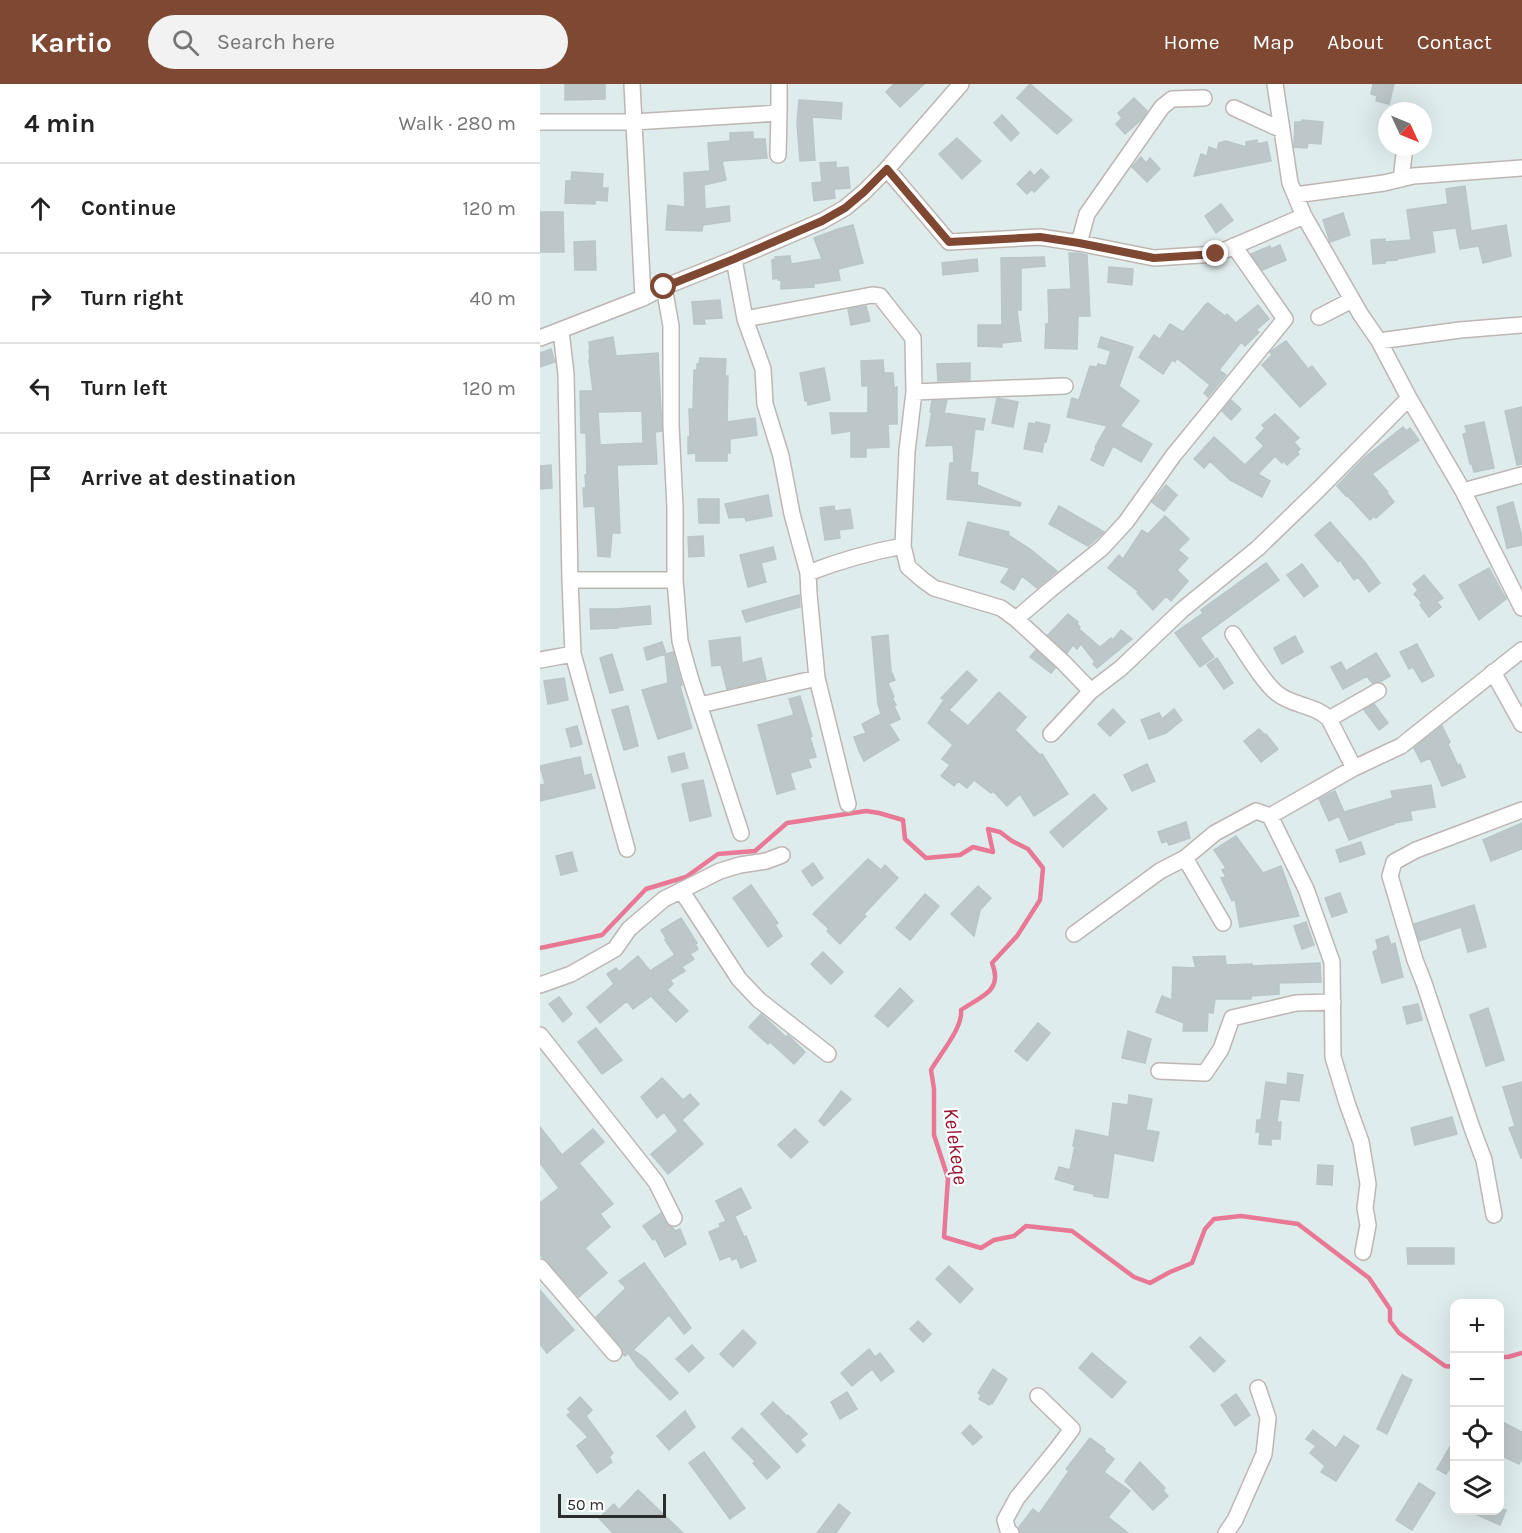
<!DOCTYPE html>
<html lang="en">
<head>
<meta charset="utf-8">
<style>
  :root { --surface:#fff; --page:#f2f2f2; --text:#222; --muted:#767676; --line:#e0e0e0; --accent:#7f4833 }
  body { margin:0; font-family:Karla,sans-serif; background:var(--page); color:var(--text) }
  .controls { position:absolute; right:18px; bottom:18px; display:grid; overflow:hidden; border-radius:12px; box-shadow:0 6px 24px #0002 }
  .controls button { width:54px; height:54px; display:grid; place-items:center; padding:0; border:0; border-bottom:2px solid var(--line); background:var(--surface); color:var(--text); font:30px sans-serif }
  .compass { position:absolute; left:838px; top:18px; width:54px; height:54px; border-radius:50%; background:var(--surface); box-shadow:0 6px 24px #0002; rotate:134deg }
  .scale { position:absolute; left:18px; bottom:15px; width:108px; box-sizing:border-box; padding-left:6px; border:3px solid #2c2c2c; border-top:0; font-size:16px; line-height:21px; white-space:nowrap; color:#2c2c2c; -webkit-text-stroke:4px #fff; paint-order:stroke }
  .stop { position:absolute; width:18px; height:18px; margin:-14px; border:4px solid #7f4833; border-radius:50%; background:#fff }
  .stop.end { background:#7f4833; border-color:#fff; box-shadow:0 2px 6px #0008 }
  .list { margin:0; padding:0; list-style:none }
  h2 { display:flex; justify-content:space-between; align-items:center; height:78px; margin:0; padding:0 24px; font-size:26px }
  h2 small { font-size:20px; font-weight:400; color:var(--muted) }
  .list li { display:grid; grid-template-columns:39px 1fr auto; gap:18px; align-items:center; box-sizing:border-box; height:90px; padding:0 24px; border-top:2px solid var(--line) }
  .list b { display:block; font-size:22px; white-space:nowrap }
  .list em { font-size:20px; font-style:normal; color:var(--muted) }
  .icon { flex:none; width:33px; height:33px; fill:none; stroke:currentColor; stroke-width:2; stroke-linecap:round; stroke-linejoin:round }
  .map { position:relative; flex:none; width:982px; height:1449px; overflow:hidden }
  header { display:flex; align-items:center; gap:36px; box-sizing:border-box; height:84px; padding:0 30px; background:var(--accent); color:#fff }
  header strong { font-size:28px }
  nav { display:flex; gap:33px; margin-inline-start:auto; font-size:21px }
  .search { width:420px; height:54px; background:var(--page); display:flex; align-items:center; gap:15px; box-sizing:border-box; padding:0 21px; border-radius:33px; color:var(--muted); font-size:22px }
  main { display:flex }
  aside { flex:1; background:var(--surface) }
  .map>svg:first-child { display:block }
</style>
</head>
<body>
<header>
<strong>Kartio</strong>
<div class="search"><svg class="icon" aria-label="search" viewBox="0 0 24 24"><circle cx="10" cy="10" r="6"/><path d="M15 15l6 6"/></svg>Search here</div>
<nav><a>Home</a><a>Map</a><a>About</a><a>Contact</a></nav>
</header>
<main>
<aside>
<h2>4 min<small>Walk · 280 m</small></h2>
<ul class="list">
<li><svg class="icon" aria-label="ahead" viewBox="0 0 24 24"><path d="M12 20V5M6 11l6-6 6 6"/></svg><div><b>Continue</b></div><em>120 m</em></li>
<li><svg class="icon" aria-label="right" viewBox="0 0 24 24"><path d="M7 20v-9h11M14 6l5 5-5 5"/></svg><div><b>Turn right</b></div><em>40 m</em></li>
<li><svg class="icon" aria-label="left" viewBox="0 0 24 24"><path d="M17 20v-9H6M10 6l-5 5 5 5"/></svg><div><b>Turn left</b></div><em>120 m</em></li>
<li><svg class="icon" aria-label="arrive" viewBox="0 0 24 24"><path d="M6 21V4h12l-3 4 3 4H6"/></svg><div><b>Arrive at destination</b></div></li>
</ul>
</aside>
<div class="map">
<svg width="982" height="1449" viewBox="0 0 982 1449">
  <rect width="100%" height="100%" fill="#dfecec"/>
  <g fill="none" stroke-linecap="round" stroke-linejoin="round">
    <path stroke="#e97796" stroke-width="4.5" d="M0 864 62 851 106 805 146 793 178 770 215 767 247 739 326 727 339 729 363 736 365 755 386 774 420 771 433 763 453 768 448 745 460 748 472 757 488 765 503 784 500 816 477 852 452 879C464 908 439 913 421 926 423 944 400 970 391 986L394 1005V1051L408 1094 404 1153 441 1164 454 1156 474 1152 486 1142 532 1147 594 1193 610 1199 630 1188 652 1179 665 1145 674 1135 701 1132 758 1140 829 1194 850 1225V1237L859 1249 905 1282 914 1283
      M960 1273H968L982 1269"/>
  </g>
  <path fill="#bec7c8" stroke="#b8c6c8" stroke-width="1.5" fill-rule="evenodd" d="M25 0H65V15L25 16Z
    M354 0H384L360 23 346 8Z
    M490 0 532 36 517 50 477 14Z
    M833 0H854L849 20 836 17 837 12 831 10Z
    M594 14 607 27 603 34 585 50 576 40 582 34 578 29Z
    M259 16 302 19 301 35 272 33 275 76 260 77 257 39Z
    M462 31 479 49 471 57 454 39Z
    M762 36 783 38 781 60 768 59 767 64 754 63 755 38H762Z
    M213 48V55H225L227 74 182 77 186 96 164 101 165 125 189 122 190 137 163 141 162 147 126 146 128 121 145 123 144 89 170 87 168 59 190 57V49Z
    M417 54 441 77 422 95 399 70Z
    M717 56 718 60 727 58 731 77 654 92 661 70 667 72 669 63 677 66 679 59 686 57 706 63V58Z
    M601 73 606 79 610 74 620 85 607 98 592 83Z
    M296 78V84L308 83 310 104 294 105 295 114 274 117 272 99 282 98 280 79Z
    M501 85 509 93 494 108 492 105 487 110 477 100 490 87 494 92Z
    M32 88 63 90 62 104H68L67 117 55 116V120L25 119 26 97H31Z
    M925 102 931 147 966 141 971 172 943 179 939 162 920 165 916 144 892 147 895 168 857 175V176L845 177V179L833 180 831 156 845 155V158L871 156 867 126 908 120 906 105Z
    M681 120 693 136 676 149 665 132Z
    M0 128H23L24 168H0Z
    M803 129 810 151 790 158 783 136Z
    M313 141 323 179 298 185 300 196 273 200 274 203 241 205V196H238V194L233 195 232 176 236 175 235 173 250 172 251 180 282 175 274 154 298 145Z
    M55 157 56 186H35L34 158Z
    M740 161 746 176 722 186 711 170 730 162 731 165Z
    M529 169H539L547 171 550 232H538L537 265 505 264 506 240H509L508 206 531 205Z
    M504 173 505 182 481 184V226H477L481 257 462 259V263L438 262V241H462L461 174Z
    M437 175 438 187 403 191 402 179Z
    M569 183 593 185 592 201 568 198Z
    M180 216 182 234 164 235 165 240H154L152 218Z
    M668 219 685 232 687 230 696 239 718 221 729 235 716 246 719 248 705 262 701 258 679 286 686 291 668 313 664 309 670 301 637 274 635 278 632 276 623 290 599 273 614 251 620 255 630 240 643 248 666 220 667 221Z
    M326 222 330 237 311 241 308 225Z
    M73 253 76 272 118 269 122 347 115 348 117 380 77 381 80 449H72L70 473 58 472 55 422 44 423 43 404H46L45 391H47L46 349H41L40 307H53L49 276H50L49 266H50L49 258ZM102 327 103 359 60 361 58 328Z
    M561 253 593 263 579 302 599 317 580 342 612 360 601 378 573 362 563 382 551 376 556 364 555 363 567 342 527 333 532 314 539 316 550 282 557 283 558 280 566 282 571 267 558 263Z
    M746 257 768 285 772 282 786 300 760 323 722 281 732 271 730 268Z
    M11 265 15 278 0 283V269Z
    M160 274 186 275 185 292H188L187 338 215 334 217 351 190 355V369H187V377H156V369L148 370V353H150L149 325H153L154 286H157V280H159Z
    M343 276 344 289H353L354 304 357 303V340H348L349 363 326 364V373H311V347L292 350 290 329H328V302H322L321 277Z
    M430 279V296L398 297 397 280Z
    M284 284 290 316 268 321 267 316 265 317 260 289Z
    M457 314 478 318 473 343 452 339Z
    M407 316 404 329 445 335 443 346 435 345 430 388 438 389 437 401 481 419 480 422 407 415 410 379H414L413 361 386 362 392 328H390L392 317Z
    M691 316 701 325 691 336 682 327Z
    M982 323V380L977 381 965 327Z
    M735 330 759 354 754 358 760 365 757 368 759 370 747 381 743 376 742 379 735 372 718 390 730 397 722 413 690 396 670 377 664 384 654 375 674 353 705 381 724 362 716 354 725 344 722 341Z
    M496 338 510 341 506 358H504L502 368 484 365 489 339 495 340Z
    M944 338 954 384 934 388 932 380H930L923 350 927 349 925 342Z
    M863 343 866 347 870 344 879 356 832 390 848 408 847 409 854 418 836 434 834 432 830 436 807 411 806 412 797 402 824 374Z
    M11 381 12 404 0 405V382Z
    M626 401 637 411 624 427 612 418Z
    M228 411 232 432 206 437 205 433 189 434 185 420Z
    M158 415H179V439H159Z
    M973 418 982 453V461L967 464 957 423Z
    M294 422 295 427 310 425 313 444 299 446 300 454 285 456 280 424Z
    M519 422 564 448 548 462 509 440Z
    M625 432 649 455 638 466 648 474 637 486 648 497 631 517 626 512 613 526 597 509 599 508 568 484 579 471 583 475 602 446 608 450Z
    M428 438 469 448 468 451 490 465 517 487 497 504 482 492 474 506 461 498 470 484 419 471Z
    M790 438 824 477 840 499 829 508 818 493 814 496 800 476 798 478 775 451Z
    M163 452 164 472 149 473 148 453Z
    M233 463 236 475 221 479 226 498 208 503 200 471Z
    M726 479 739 496 660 554 674 573 660 583 635 549 663 529 661 526Z
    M762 480 778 502 764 513 747 491Z
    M949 484 966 515 939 536 919 501Z
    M884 491 903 514 897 518 901 523 889 533 880 521 882 519 874 510 878 506 873 500Z
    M259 511 260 523 206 538 202 527Z
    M110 522 111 540 78 543V544L51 545 50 525H77Z
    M528 530 538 538 537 540 540 543 539 545 560 563 571 554 573 556 581 546 592 555 557 584 553 580 555 578 541 560 537 565 533 561 527 569 508 551Z
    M348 551 351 587 355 596 348 599 354 613 352 614 356 621 354 622 360 635 349 640 359 656 324 677 319 667 314 653 326 649 322 640 341 630 338 620 332 553Z
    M755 552 763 568 742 580 734 564Z
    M200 553 202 579 221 574 226 596 187 605 181 581 172 582 169 557Z
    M122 558 126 570 133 568 142 601 140 602 152 644 118 655 102 606 128 599 125 570 107 576 104 564Z
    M877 560 894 592 882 598 873 583 869 585 860 568Z
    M496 566 515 584 511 589 490 573Z
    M836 569 850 592 840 598 832 599 827 592 803 605 791 583 801 578 806 587Z
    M72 570 83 606 70 609 60 574Z
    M677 574 693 599 684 605 667 581Z
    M427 587 437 596 409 626 428 642 459 608 486 633 475 646 500 671 502 670 528 710 494 732 480 710 467 722 453 707 451 709 434 696 427 704 418 697 414 702 401 692 410 681 402 675 413 661 388 639 407 612 402 615 401 614Z
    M24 594 28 616 8 620 4 597Z
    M260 612 272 652 270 653 276 673 268 675 271 683 250 689 255 705 237 710 218 641 254 631 249 615Z
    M834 620 848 639 839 646 824 626Z
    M88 622 98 662 84 666 72 626Z
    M573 625 585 638 570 652 558 640Z
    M634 625 642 636 626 649 609 655 601 636 619 629 622 635Z
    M37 642 42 660 31 663 26 645Z
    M902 642 910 658 908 660 918 682 920 680 925 693 902 702 890 674 881 678 874 664Z
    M719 645 725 651 726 650 738 665 721 678 704 657Z
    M144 669 148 684 132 688 128 673Z
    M40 673 44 692 51 690 55 704 0 717V701L5 700 0 682Z
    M607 680 615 697 592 707 584 691Z
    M163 696 171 732 150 737 142 700Z
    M891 701 895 723 870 727 872 736 854 739V740L809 756 799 732 789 737 779 715 795 707 804 728 853 714 851 707Z
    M554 710 567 725 523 763 510 748Z
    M646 738 650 754 629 761 627 757 622 759 618 748Z
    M982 739V765L951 777 943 756Z
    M696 752 723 789 741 782 759 832 700 843 695 815 692 817 681 794 686 793 682 786 686 784 674 766Z
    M821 758 825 770 800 778 796 766Z
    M32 768 37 787 21 791 16 772Z
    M328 775 341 786 345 781 358 794 324 830 326 832 300 860 287 847 289 845 273 830Z
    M273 779 283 794 272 802 262 787Z
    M211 801 238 839 235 841 242 852 228 863 193 814Z
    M438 802 451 814 440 826 434 852 411 830Z
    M800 809 807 828 792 833 785 814Z
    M385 810 399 822 370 856 356 844Z
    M934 821 946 863 928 868 921 843 879 857 874 840Z
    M141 834 157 859 155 860 158 865 150 870 154 875 142 883 145 887 130 896 133 900 127 906 148 927 136 938 111 912 93 925 87 917 60 939 47 923 74 900 67 890 76 884 79 888 98 872 110 887 135 871 125 856 126 854 121 846Z
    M766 838 774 861 762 865 754 842Z
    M848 852 851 861 855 859 863 893 842 899 833 868 838 865 836 856Z
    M283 868 303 888 291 900 271 880Z
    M685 872 686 881 712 880V882L780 879 781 898 739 899V910L711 912V915H675L673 929 668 928 667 947H643L644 939 616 928 622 912 632 916 633 883 656 884 653 873Z
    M360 904 373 917 348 943 335 932Z
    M19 913 32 930 23 938 9 920Z
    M878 920 882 936 867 940 863 923Z
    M948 924 964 976 946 982 930 931Z
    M221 930 246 953 248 951 265 968 254 980 230 958 228 960 209 943Z
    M498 939 510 949 487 977 475 967Z
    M56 944 82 976 62 990 38 958Z
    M588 947 611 955 605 979 582 974Z
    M748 989 763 991 759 1017 740 1015 737 1038H741L740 1055H731V1061L719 1060 720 1048H716L717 1036H721L726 998 747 1001Z
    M122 994 143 1016 150 1010 159 1020 142 1036 163 1060 128 1090 111 1070 138 1047 124 1028 117 1034 101 1013Z
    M982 998V1074H981L969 1044 975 1042 963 1003Z
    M301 1007 311 1015 284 1042 279 1037Z
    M589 1011 612 1015 606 1046 619 1048 613 1077 574 1069 568 1114 554 1112V1110L534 1106 535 1101 515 1095 519 1083 530 1086 535 1062H533L536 1046 569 1053 573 1019 588 1021Z
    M912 1033 917 1050 875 1061 871 1044Z
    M0 1043 22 1071 53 1045 64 1058 39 1079 73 1120 60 1130 70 1143 45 1164 67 1189 39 1213 7 1177 0 1171V1119L19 1104 0 1079Z
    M255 1045 268 1058 251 1074 238 1061Z
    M778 1081 793 1082 792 1101 777 1100Z
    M201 1104 211 1124 186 1137 176 1117Z
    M121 1129 128 1142 132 1143 135 1147 140 1145 146 1160 125 1173 115 1154 113 1156 103 1142Z
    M195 1133 204 1153 206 1152 216 1177 201 1184 197 1174 192 1176 190 1172 180 1176 169 1148 181 1143 179 1140Z
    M867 1164H914V1180H868Z
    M104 1179 151 1244 144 1250 129 1231 93 1266 105 1274 138 1309 130 1316 97 1282 88 1269 85 1272 83 1270 81 1263 56 1233 86 1204 79 1197Z
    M409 1182 433 1205 420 1219 396 1195Z
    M0 1206 34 1246 7 1269 0 1260Z
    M378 1237 391 1250 383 1258 370 1245Z
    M203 1246 216 1259 193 1283 180 1270Z
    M660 1253 685 1277 674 1288 650 1263Z
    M152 1261 164 1274 149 1288 136 1275Z
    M329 1265 335 1273 340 1269 354 1287 341 1297 332 1285 312 1302 301 1289Z
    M552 1269 586 1298 572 1314 539 1284Z
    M453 1285 467 1295 452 1320 450 1319 449 1321 439 1315 441 1311 438 1309Z
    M862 1291 872 1296 847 1350 837 1345Z
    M307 1308 317 1325 300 1335 291 1318Z
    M696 1310 710 1331 695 1342 681 1321Z
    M40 1313 52 1326 46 1332 73 1369 69 1373 72 1378 57 1389 37 1362 48 1353 27 1331 31 1328 28 1325Z
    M233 1318 247 1332 248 1331 267 1350 260 1356 265 1361 257 1369 221 1330Z
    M145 1327 155 1343 129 1366 117 1352Z
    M964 1339 982 1348V1374L979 1380 960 1371V1347Z
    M430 1341 442 1353 433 1361 422 1349Z
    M202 1344 240 1383 227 1395 213 1379 215 1377 192 1354Z
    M773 1346 796 1364 804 1352 819 1362 796 1397 781 1388 785 1382 770 1369 776 1362 766 1355Z
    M550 1354 565 1365 564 1367 574 1375 564 1388 590 1407 568 1433 588 1449H480L479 1443 493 1425 499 1430 529 1387 526 1385Z
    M915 1354V1376L906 1390 897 1385Z
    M164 1368 205 1424 190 1435 149 1379Z
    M600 1378 625 1404 623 1406 628 1412 613 1426 585 1397Z
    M879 1399 895 1409 872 1446 856 1436Z
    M98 1406 143 1449H73L59 1434 74 1420 79 1426Z
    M299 1420 310 1429 296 1449H277Z
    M927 1426H966L960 1441Z"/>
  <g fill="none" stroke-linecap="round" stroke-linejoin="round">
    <defs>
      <path id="minor" d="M92 0 103 214
        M735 0 750 99 764 132 821 231 839 257 869 314 923 407 982 524
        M694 24 742 46
        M0 38H93L239 29
        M238 71 239 29V0
        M347 85 409 158 500 153 539 159 614 174 676 170 764 132
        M861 95 865 63
        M755 111 844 99 873 92 982 84
        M539 159 547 130 622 23 632 15 664 14
        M194 175 205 235 223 285 225 320 241 372 252 430 268 489 269 510 277 594 308 720
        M124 203 131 242V341L135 424V496L140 557 150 593 201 749
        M779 233 812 216
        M205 235 332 211 340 212 343 216 373 254 374 308 367 367 363 462 368 483 383 496 394 504 461 524 476 535 523 578 551 607
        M21 247 26 290 30 496 33 570 87 765
        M0 254 103 214 124 203 194 175 282 137 305 124 324 108 347 85 421 0
        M839 257 920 246 982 241
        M374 308 525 302
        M923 407 982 391
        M268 489C299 477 330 468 363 462
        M30 496H135
        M476 535 511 505 562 464 586 438 633 372 745 235 694 162
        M693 550C704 566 724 600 738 610 753 622 776 621 789 635L814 684
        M0 576 33 570
        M953 588 982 640
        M160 621 277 594
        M789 635 838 607
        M511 650 551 607 581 584 642 526 718 464 778 406 869 314
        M730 732 814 684 861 662 982 566
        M645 774 683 839
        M141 806 199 895 219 916 288 970
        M534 850 620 787 645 774 675 749 716 727 730 732 766 805 792 878 793 973 807 1019 821 1058 828 1100 825 1124 828 1141 823 1168
        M0 901 31 890 75 865 89 845 124 815 180 787 200 781 226 777 242 771
        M0 951 116 1098 134 1134
        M619 987 665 989 681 965 692 934 756 919 793 918
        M954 1131 944 1076 932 1044 884 899 875 876 850 792 854 778 876 766 982 726
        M0 1183 74 1269
        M471 1449 468 1446 465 1436 477 1414 517 1365 532 1345 498 1312
        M686 1449 695 1436 724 1370 728 1334 718 1304"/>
    </defs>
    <use href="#minor" stroke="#beb6b2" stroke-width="18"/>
    <use href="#minor" stroke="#fff" stroke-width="15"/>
  </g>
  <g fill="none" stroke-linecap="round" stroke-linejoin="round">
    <path stroke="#7f4833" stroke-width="8" d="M124 203 194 175 282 137 305 124 324 108 347 85 409 158 500 153 539 159 614 174 676 170"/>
  </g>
  <g text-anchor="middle" stroke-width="4.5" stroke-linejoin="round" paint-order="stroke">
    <g font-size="21" font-style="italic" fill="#97142e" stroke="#fff">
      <text transform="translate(416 1062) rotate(82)" y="7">Kelekeqe</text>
    </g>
  </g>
</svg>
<div class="controls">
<button>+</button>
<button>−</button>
<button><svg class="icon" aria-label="locate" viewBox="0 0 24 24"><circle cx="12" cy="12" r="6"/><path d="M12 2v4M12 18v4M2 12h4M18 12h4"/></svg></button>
<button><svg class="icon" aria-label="layers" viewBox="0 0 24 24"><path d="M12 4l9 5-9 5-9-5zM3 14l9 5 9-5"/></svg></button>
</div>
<svg class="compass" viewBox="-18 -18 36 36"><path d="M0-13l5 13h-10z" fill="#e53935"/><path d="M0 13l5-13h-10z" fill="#767676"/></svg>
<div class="scale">50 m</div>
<div class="stop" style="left:124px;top:203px"></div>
<div class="stop end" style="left:676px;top:170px"></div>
</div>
</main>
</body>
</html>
